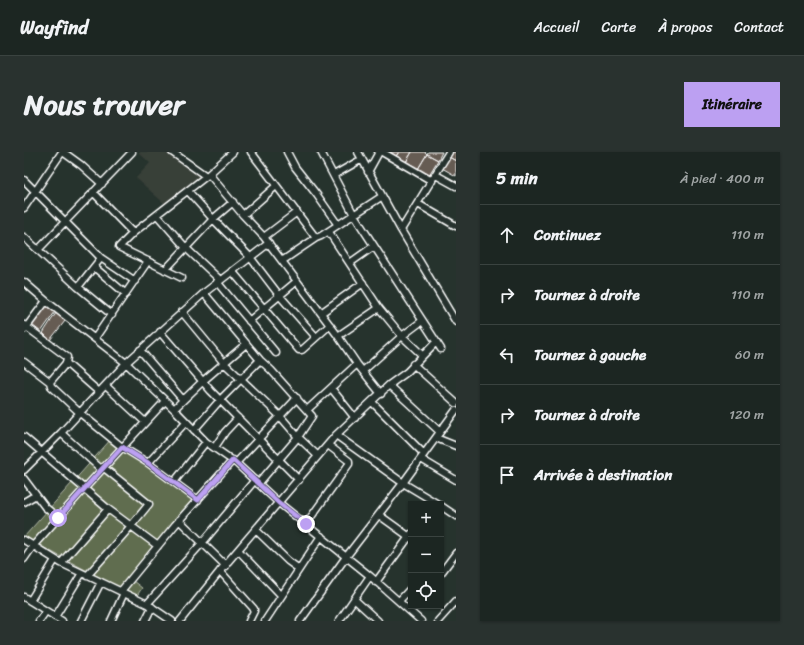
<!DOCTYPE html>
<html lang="fr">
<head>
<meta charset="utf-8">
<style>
  :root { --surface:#1c2622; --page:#29322f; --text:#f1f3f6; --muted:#a0a5a5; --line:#3a4340; --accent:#bca0f2 }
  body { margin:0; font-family:Sriracha,sans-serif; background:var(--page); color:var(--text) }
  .controls { position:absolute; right:12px; bottom:12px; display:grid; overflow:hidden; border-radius:0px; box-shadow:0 1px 3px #0004 }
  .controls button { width:36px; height:36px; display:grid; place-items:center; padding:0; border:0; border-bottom:1px solid var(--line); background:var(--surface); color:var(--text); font:20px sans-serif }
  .stop { position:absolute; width:12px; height:12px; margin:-9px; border:3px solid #bca0f2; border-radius:50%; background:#fff }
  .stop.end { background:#bca0f2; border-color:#fff; box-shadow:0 1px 4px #0008 }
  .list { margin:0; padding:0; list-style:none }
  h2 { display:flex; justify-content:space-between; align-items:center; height:52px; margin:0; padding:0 16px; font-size:17px }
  h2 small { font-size:13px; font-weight:400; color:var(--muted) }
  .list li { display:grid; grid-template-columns:26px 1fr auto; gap:12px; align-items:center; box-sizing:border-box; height:60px; padding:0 16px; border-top:1px solid var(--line) }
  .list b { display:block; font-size:15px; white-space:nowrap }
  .list em { font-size:13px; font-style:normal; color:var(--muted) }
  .icon { flex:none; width:22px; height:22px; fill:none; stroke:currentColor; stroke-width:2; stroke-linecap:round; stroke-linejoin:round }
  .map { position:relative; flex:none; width:432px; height:469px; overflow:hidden; border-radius:0px }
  header { display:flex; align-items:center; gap:24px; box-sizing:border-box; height:56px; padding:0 20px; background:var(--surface); border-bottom:1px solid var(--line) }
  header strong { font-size:19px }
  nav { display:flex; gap:22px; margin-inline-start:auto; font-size:14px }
  .intro { display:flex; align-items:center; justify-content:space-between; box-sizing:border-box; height:96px; padding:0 24px }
  h1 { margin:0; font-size:28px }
  .button { padding:10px 18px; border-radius:0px; background:var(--accent); color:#111; font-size:14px; font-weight:700 }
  main { display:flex; gap:24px; padding:0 24px }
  aside { flex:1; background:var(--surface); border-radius:0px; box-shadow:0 1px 3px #0004 }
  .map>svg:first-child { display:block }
</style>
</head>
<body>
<header>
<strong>Wayfind</strong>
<nav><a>Accueil</a><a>Carte</a><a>À propos</a><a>Contact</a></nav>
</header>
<div class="intro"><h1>Nous trouver</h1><a class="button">Itinéraire</a></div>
<main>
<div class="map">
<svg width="432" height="469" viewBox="0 0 432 469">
  <rect width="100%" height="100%" fill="#26332d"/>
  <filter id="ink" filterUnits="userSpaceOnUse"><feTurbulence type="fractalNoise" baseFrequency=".025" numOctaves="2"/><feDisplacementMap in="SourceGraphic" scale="8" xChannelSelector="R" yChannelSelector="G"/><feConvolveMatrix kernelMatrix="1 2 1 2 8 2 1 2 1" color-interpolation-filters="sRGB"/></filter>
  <g filter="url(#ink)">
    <path fill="#393f38" d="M114 0H145L179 24 142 53 112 26 126 11Z"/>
    <path fill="#616d4f" stroke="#b0b6a7" d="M88 286 174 347 109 429 118 436 112 445 0 385Z"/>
    <path fill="#665b52" stroke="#fff" d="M365 0H375L372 4Z
      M375 0H388L382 10 372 4Z
      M388 0H401L403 2 394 17 382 10Z
      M404 0H418L414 8 403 2Z
      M427 0H432V9L425 5Z
      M403 2 414 8 405 23 394 17Z
      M425 5 432 9V24L418 16Z
      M22 154 31 160 17 180 8 173Z
      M32 161 41 169 26 188 19 181Z"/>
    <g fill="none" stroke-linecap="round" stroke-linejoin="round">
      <defs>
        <path id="minor" d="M39 0 57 13 78 32
          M148 0 182 24
          M227 0 292 86
          M263 0 271 15 293 43 314 73
          M297 0 330 63 417 197
          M334 0 377 78 432 170
          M358 0 408 29
          M344 20 355 0
          M185 22 219 63 240 85 314 184 333 212 357 242
          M310 23 338 7
          M412 23 432 34
          M0 28 77 106 54 135
          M164 39 189 67 226 105 255 143 292 185
          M69 40 109 81
          M394 52 432 74
          M0 56 38 0
          M133 63 162 96 196 128
          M219 63 252 34
          M377 78 425 0
          M305 80 355 156 378 184 398 203
          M0 85 54 135 88 163
          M240 85 273 60
          M14 98 108 0
          M77 106 111 129
          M258 109 292 86 297 84 357 45
          M326 111 350 94
          M70 115 102 142
          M141 118 189 67 209 50
          M208 119 275 198H278L306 173
          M158 126 95 95 109 81 185 22 209 0
          M0 130 22 149 102 211 150 257 182 290 212 311 255 351 346 424 397 469
          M193 130 252 201
          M180 141 236 208 247 218 288 264 274 285 234 332
          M158 160 200 211 256 264 274 285 294 304
          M297 161 339 131
          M225 169 273 129
          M0 173 43 205 42 211 26 230 27 234 56 261 98 295 124 311 174 348
          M1 177 22 149
          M136 180 187 239 275 328
          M314 184 355 156
          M71 186 124 109
          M116 198 159 248
          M0 210 26 230
          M42 211 75 240
          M389 212 432 251
          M339 219 378 184 398 169
          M365 233 416 280
          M82 234 121 270
          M307 236 331 266
          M348 250 400 302
          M150 257 179 229 222 192
          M283 258 333 212
          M170 278 196 248 236 208
          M37 281 77 317
          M312 283 379 331 414 352
          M0 285 84 357 134 394
          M412 286 432 294
          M191 295 201 280 214 266
          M397 307 432 328
          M124 311 162 270
          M212 311 273 246
          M0 318 37 281 102 211 180 141 245 91
          M0 327 21 355 34 366
          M150 330 182 290
          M0 350 12 343
          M417 354 432 364
          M355 363 387 386
          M155 368 202 414
          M282 372 325 312V309L304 293
          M232 378 264 409 275 417
          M0 388 37 411 123 452 148 469
          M215 399 257 443
          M0 407 9 394 60 337 141 249
          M37 411 84 357
          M196 419 230 457V459L225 469
          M417 421 432 401
          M63 424 107 374 125 352 79 315
          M352 430 387 382
          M97 439 151 373 209 308
          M0 445 38 469
          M330 447 354 469
          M6 449 31 408
          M375 449 387 436
          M123 452 179 390 231 328
          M31 465 58 421
          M15 469 22 459
          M57 469 77 430
          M87 469 100 441
          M121 469 128 455
          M156 469 196 419 312 283 365 233 383 220 412 190
          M241 469 297 384
          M276 469 322 405 379 331 432 258
          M315 469 346 424
          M414 469 432 449"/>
      </defs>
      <use href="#minor" stroke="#fff" stroke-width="9"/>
      <use href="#minor" stroke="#26332d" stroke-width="6"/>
    </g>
  </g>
  <g fill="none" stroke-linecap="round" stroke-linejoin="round" filter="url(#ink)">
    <path stroke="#bca0f2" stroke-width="5" d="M34 366 98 295 124 311 174 348 209 308 255 351 282 372"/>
  </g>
</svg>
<div class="controls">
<button>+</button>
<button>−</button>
<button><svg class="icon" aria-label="locate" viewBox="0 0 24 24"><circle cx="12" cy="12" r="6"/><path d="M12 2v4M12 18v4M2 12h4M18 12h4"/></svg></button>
</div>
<div class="stop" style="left:34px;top:366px"></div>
<div class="stop end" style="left:282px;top:372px"></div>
</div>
<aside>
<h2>5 min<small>À pied · 400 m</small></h2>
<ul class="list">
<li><svg class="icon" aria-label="ahead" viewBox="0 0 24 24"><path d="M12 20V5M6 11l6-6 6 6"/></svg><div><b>Continuez</b></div><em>110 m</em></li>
<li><svg class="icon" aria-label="right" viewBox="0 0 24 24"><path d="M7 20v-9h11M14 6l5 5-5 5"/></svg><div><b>Tournez à droite</b></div><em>110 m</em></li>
<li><svg class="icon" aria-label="left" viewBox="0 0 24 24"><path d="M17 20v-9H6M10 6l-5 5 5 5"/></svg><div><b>Tournez à gauche</b></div><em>60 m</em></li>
<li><svg class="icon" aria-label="right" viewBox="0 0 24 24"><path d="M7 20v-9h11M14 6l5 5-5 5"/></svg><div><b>Tournez à droite</b></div><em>120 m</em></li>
<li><svg class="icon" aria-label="arrive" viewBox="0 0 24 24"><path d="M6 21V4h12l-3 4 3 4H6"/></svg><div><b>Arrivée à destination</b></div></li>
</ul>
</aside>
</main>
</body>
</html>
